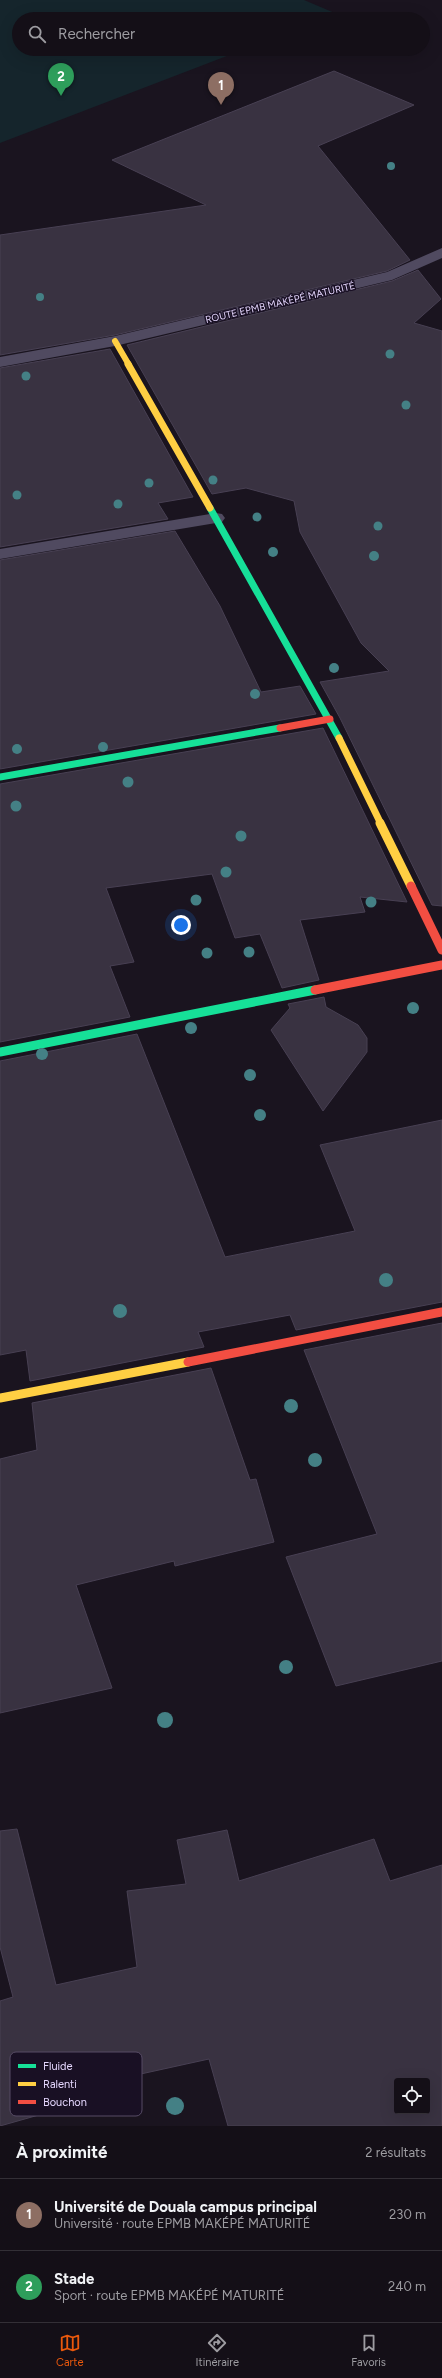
<!DOCTYPE html>
<html lang="fr">
<head>
<meta charset="utf-8">
<style>
  :root { --surface:#140f17; --page:#1d1820; --text:#f1f3f6; --muted:#9d9ca1; --line:#332f36; --accent:#ea580c }
  body { margin:0; font-family:Figtree,sans-serif; background:var(--page); color:var(--text) }
  .controls { position:absolute; right:12px; bottom:12px; display:grid; overflow:hidden; border-radius:4px; box-shadow:0 4px 16px #0002 }
  .controls button { width:36px; height:36px; display:grid; place-items:center; padding:0; border:0; border-bottom:1px solid var(--line); background:var(--surface); color:var(--text); font:20px sans-serif }
  .you { position:absolute; left:181px; top:925px; width:14px; height:14px; margin:-10px; border:3px solid #fff; border-radius:50%; background:#1a73e8; box-shadow:0 0 0 6px #1a73e833 }
  .badge { display:grid; place-items:center; width:26px; height:26px; border-radius:50%; background:var(--accent); color:#fff; font-size:13px; font-weight:700 }
  .pin { position:absolute; translate:-50% -33px; filter:drop-shadow(0 1px 2px #0008) }
  .pin::after { content:''; position:absolute; top:21px; width:14px; height:12px; background:inherit; clip-path:polygon(0 0,100% 0,50% 100%) }
  .list { margin:0; padding:0; list-style:none }
  h2 { display:flex; justify-content:space-between; align-items:center; height:52px; margin:0; padding:0 16px; font-size:17px }
  h2 small { font-size:13px; font-weight:400; color:var(--muted) }
  .list li { display:grid; grid-template-columns:26px 1fr auto; gap:12px; align-items:center; box-sizing:border-box; height:72px; padding:0 16px; border-top:1px solid var(--line) }
  .list b { display:block; font-size:15px; white-space:nowrap }
  .list p { margin:0; font-size:13px; white-space:nowrap; color:var(--muted) }
  .list em { font-size:13px; font-style:normal; color:var(--muted) }
  .icon { flex:none; width:22px; height:22px; fill:none; stroke:currentColor; stroke-width:2; stroke-linecap:round; stroke-linejoin:round }
  .map { position:relative; flex:none; width:442px; height:2126px; overflow:hidden }
  .search { position:absolute; background:var(--surface); box-shadow:0 4px 16px #0002; left:12px; right:12px; top:12px; height:44px; display:flex; align-items:center; gap:10px; box-sizing:border-box; padding:0 14px; border-radius:22px; color:var(--muted); font-size:15px }
  .sheet { height:196px; background:var(--surface) }
  nav { display:flex; justify-content:space-around; align-items:center; box-sizing:border-box; height:56px; border-top:1px solid var(--line); background:var(--surface); font-size:11px; color:var(--muted) }
  nav a { display:grid; justify-items:center; gap:2px }
  nav .on { color:var(--accent) }
  .map>svg:first-child { display:block }
</style>
</head>
<body>
<div class="map">
<svg width="442" height="2126" viewBox="0 0 442 2126">
  <rect width="100%" height="100%" fill="#1a141f"/>
  <path fill="#15252c" d="M0 0H304L337 14 323 19H19V49H245L0 143Z"/>
  <path fill="#393241" stroke="#484053" fill-rule="evenodd" d="M334 71 414 105 318 146 410 260 387 271 115 335 0 355V235L206 205 112 160Z
    M418 270 441 299 414 323 442 331V906L432 905 340 718 320 682 389 671 361 643 300 532 294 501 246 488 212 494 127 345 392 281Z
    M110 349 193 497 158 503 168 519 0 547V368Z
    M175 531 220 606 261 692 300 686 316 714 0 769V560Z
    M323 728 407 902 360 897 365 912 300 920 319 980 282 988 260 934 235 938 212 874 106 888 134 962 110 966 130 1017 0 1042V784Z
    M324 997 326 1007 358 1025 367 1038V1052L323 1111 271 1030 290 1008 288 1004Z
    M137 1034 225 1257 355 1231 320 1145 442 1120V1302L296 1330 290 1315 198 1332 204 1347 30 1381 26 1350 0 1355V1061Z
    M442 1323V1661L336 1686 286 1557 377 1534 304 1350Z
    M211 1368 250 1480 256 1479 274 1542 175 1566 174 1561 76 1585 112 1688 0 1713V1459L37 1450 32 1403Z
    M17 1829 56 1985 137 1967 127 1891 186 1884 177 1840 227 1830 239 1881 374 1839 390 1881 442 1865V2126H228L209 2059 77 2088 81 2103 0 2126V2001L13 1997 0 1947V1831ZM397 2081H427V2111H397Z"/>
  <g fill="none" stroke-linecap="round" stroke-linejoin="round">
    <path fill="#504a60" fill-rule="evenodd" d="M442 248V258L392 280 115 346 0 367V357L115 336 387 272Z
      M216 513 222 514 225 518 222 522 0 559V549Z"/>
    <path stroke="#16e098" stroke-width="7" d="M210 508 339 738
      M0 777 280 728"/>
    <path stroke="#16e098" stroke-width="9" d="M0 1052 315 990"/>
    <path stroke="#ffcf43" stroke-width="6" d="M115 341 129 365"/>
    <path stroke="#ffcf43" stroke-width="7" d="M128 364 210 508
      M339 738 381 824"/>
    <path stroke="#ffcf43" stroke-width="9" d="M380 823 411 886
      M0 1398 188 1362"/>
    <path stroke="#f24e42" stroke-width="7" d="M280 728 330 719"/>
    <path stroke="#f24e42" stroke-width="9" d="M411 886 442 950
      M315 990 442 965
      M188 1362 442 1312"/>
  </g>
  <g fill="#448085">
    <circle cx="391" cy="166" r="4"/>
    <circle cx="40" cy="297" r="4"/>
    <circle cx="390" cy="354" r="4.5"/>
    <circle cx="26" cy="376" r="4.5"/>
    <circle cx="406" cy="405" r="4.5"/>
    <circle cx="213" cy="480" r="4.5"/>
    <circle cx="149" cy="483" r="4.5"/>
    <circle cx="17" cy="495" r="4.5"/>
    <circle cx="118" cy="504" r="4.5"/>
    <circle cx="257" cy="517" r="4.5"/>
    <circle cx="378" cy="526" r="4.5"/>
    <circle cx="273" cy="552" r="5"/>
    <circle cx="374" cy="556" r="5"/>
    <circle cx="334" cy="668" r="5"/>
    <circle cx="255" cy="694" r="5"/>
    <circle cx="103" cy="747" r="5"/>
    <circle cx="17" cy="749" r="5"/>
    <circle cx="128" cy="782" r="5.5"/>
    <circle cx="16" cy="806" r="5.5"/>
    <circle cx="241" cy="836" r="5.5"/>
    <circle cx="226" cy="872" r="5.5"/>
    <circle cx="196" cy="900" r="5.5"/>
    <circle cx="371" cy="902" r="5.5"/>
    <circle cx="249" cy="952" r="5.5"/>
    <circle cx="207" cy="953" r="5.5"/>
    <circle cx="413" cy="1008" r="6"/>
    <circle cx="191" cy="1028" r="6"/>
    <circle cx="42" cy="1054" r="6"/>
    <circle cx="250" cy="1075" r="6"/>
    <circle cx="260" cy="1115" r="6"/>
    <circle cx="386" cy="1280" r="7"/>
    <circle cx="120" cy="1311" r="7"/>
    <circle cx="291" cy="1406" r="7"/>
    <circle cx="315" cy="1460" r="7"/>
    <circle cx="286" cy="1667" r="7"/>
    <circle cx="165" cy="1720" r="8"/>
    <circle cx="175" cy="2106" r="9"/>
  </g>
  <g text-anchor="middle" stroke-width="3" stroke-linejoin="round" paint-order="stroke">
    <g font-size="10" fill="#e4d6fd" stroke="#191024">
      <text transform="translate(280 302) rotate(-13)" y="4">ROUTE EPMB MAKÉPÉ MATURITÉ</text>
    </g>
  </g>
  <rect x="10" y="2052" width="132" height="64" rx="6" fill="#191024" stroke="#564b65" stroke-width="1"/>
  <rect x="18" y="2064" width="18" height="4" fill="#16e098"/>
  <rect x="18" y="2082" width="18" height="4" fill="#ffcf43"/>
  <rect x="18" y="2100" width="18" height="4" fill="#f24e42"/>
  <g font-size="11" fill="#e4d6fd">
    <text x="43" y="2070">Fluide</text>
    <text x="43" y="2088">Ralenti</text>
    <text x="43" y="2106">Bouchon</text>
  </g>
</svg>
<div class="controls">
<button><svg class="icon" aria-label="locate" viewBox="0 0 24 24"><circle cx="12" cy="12" r="6"/><path d="M12 2v4M12 18v4M2 12h4M18 12h4"/></svg></button>
</div>
<div class="you"></div>
<div class="pin badge" style="left:221px;top:105px;background:#8d6e63">1</div>
<div class="pin badge" style="left:61px;top:96px;background:#2e9e5b">2</div>
<div class="search"><svg class="icon" aria-label="search" viewBox="0 0 24 24"><circle cx="10" cy="10" r="6"/><path d="M15 15l6 6"/></svg>Rechercher</div>
</div>
<section class="sheet">
<h2>À proximité<small>2 résultats</small></h2>
<ul class="list">
<li><span class="badge" style="background:#8d6e63">1</span><div><b>Université de Douala campus principal</b><p>Université · route EPMB MAKÉPÉ MATURITÉ</p></div><em>230 m</em></li>
<li><span class="badge" style="background:#2e9e5b">2</span><div><b>Stade</b><p>Sport · route EPMB MAKÉPÉ MATURITÉ</p></div><em>240 m</em></li>
</ul>
</section>
<nav>
<a class="on"><svg class="icon" aria-label="map" viewBox="0 0 24 24"><path d="M3 6l6-2 6 2 6-2v14l-6 2-6-2-6 2zM9 4v14M15 6v14"/></svg>Carte</a>
<a><svg class="icon" aria-label="directions" viewBox="0 0 24 24"><path d="M12 3l9 9-9 9-9-9zM9 14v-3h6M13 9l2 2-2 2"/></svg>Itinéraire</a>
<a><svg class="icon" aria-label="saved" viewBox="0 0 24 24"><path d="M7 4h10v16l-5-4-5 4z"/></svg>Favoris</a>
</nav>
</body>
</html>
